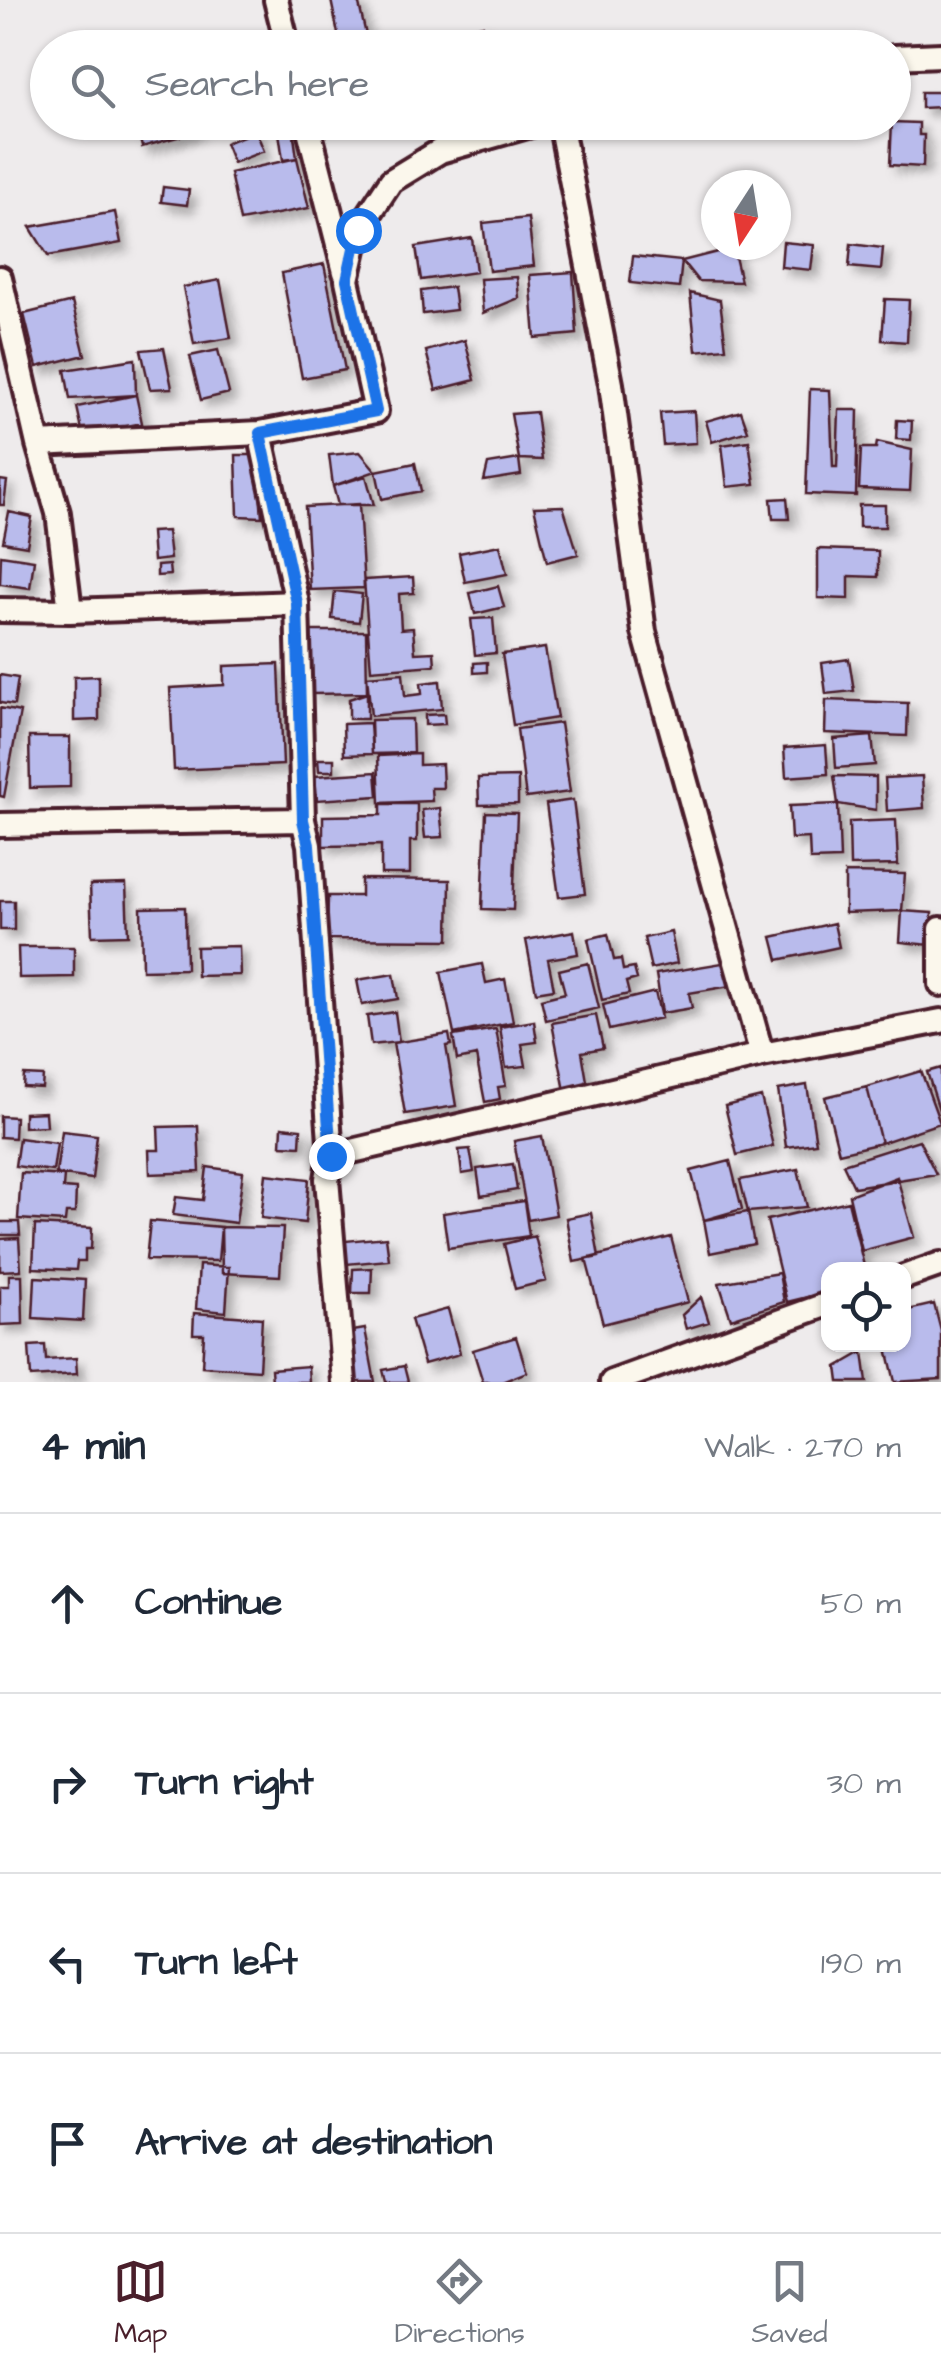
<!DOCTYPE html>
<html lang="en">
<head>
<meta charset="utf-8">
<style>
  :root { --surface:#fff; --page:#f6f6f7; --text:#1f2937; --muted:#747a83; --line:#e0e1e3; --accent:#4a1f2b }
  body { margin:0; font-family:"Architects Daughter",sans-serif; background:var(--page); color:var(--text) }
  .controls { position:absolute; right:30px; bottom:30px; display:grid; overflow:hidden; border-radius:20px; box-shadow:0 2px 8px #0004 }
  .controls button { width:90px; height:90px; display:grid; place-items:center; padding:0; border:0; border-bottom:2px solid var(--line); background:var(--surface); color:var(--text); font:50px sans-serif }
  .compass { position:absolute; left:701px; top:170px; width:90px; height:90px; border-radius:50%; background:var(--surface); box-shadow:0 2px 8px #0004; rotate:192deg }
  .stop { position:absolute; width:30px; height:30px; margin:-22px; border:8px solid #1a73e8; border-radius:50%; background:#fff }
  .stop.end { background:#1a73e8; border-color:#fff; box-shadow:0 2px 10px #0008 }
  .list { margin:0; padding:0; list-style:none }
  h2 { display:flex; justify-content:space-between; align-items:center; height:130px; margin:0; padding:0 40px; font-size:42px }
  h2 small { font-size:32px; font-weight:400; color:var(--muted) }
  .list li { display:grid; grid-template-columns:65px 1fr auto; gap:30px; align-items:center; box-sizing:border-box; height:180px; padding:0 40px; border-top:2px solid var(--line) }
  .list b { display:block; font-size:38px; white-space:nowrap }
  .list em { font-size:32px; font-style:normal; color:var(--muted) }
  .icon { flex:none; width:55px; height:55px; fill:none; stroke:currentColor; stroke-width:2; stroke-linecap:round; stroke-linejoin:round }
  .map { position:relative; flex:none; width:941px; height:1382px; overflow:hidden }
  .search { position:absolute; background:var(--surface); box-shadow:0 2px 8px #0004; left:30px; right:30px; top:30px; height:110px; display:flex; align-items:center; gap:25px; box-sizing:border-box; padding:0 35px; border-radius:55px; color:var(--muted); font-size:38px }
  .sheet { height:850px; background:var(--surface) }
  nav { display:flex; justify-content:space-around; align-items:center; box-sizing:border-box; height:140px; border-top:2px solid var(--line); background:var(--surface); font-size:28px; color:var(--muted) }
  nav a { display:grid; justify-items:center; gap:5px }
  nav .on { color:var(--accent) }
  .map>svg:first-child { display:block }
</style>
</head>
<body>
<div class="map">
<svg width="941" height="1382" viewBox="0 0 941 1382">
  <defs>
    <filter id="shadow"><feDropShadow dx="7" dy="7" stdDeviation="5" flood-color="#0004"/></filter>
  </defs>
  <rect width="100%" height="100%" fill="#eeebec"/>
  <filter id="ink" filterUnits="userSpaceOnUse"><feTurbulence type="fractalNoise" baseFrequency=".01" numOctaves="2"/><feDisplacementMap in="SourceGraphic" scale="20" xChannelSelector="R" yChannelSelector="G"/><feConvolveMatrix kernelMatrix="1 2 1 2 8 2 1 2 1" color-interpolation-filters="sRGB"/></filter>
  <g filter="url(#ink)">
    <path fill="#b9bbec" stroke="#4a1f2b" stroke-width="2.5" filter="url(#shadow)" d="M331 0H358L369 48H341Z
      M483 25 489 48H448L444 35Z
      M498 36 522 38 524 48H501Z
      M921 92H941V107L921 108Z
      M135 122H193L195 132 142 147Z
      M292 122 297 158 283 160 278 126Z
      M892 122 919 123V135H924L923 167 890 165Z
      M256 131 264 151 233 163 225 143Z
      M297 158 309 208 240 221 230 173Z
      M163 187 189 190 187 205 161 202Z
      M115 212 121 243 48 256 30 227Z
      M528 218 534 266 489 271 483 223Z
      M472 238 476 272 421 280 416 247Z
      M783 242 814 245 811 270 781 267Z
      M851 244 883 248 881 270 849 267Z
      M733 248 741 282 698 281 682 261Z
      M633 256 682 261 679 288 630 283Z
      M324 264 345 370 302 378 282 273Z
      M573 272 577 334 535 338 530 275Z
      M517 277 519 298 483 313 480 279Z
      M220 280 231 338 194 344 183 287Z
      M453 287 456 310 423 314 421 291Z
      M690 293 720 300 726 348 696 351Z
      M885 299 909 300 907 342 882 340Z
      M72 302 85 355 37 367 24 314Z
      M465 340 475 380 436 390 426 351Z
      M164 348 172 388 150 389 141 350Z
      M218 350 229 393 201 400 190 356Z
      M135 359 136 395 70 399 65 370Z
      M810 389 830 390 833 467H837L839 410H858L856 496 806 494Z
      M136 395 142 423 83 435 77 407Z
      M694 411 696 443 663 445 660 413Z
      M741 411 748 431 712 442 706 421Z
      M536 412 542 460 519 459 511 414Z
      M897 420 912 421 911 440 896 439Z
      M749 441 755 484 727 487 722 445Z
      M877 442 912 450 910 491 859 489 861 448H876Z
      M360 452 376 471 333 486 329 455Z
      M236 455H257L262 517 238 516Z
      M519 459 521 475 484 481 488 464Z
      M415 463 421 491 382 499 376 471Z
      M366 476 374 505H338L333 486Z
      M0 480 7 481 4 505H0Z
      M787 498 789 519H773L771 499Z
      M359 504 364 588 310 590 305 507Z
      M859 505H885V527H859Z
      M563 506 578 554 547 562 534 507Z
      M9 512 32 517 27 546 3 542Z
      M167 531 170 559 153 561 151 532Z
      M500 545 507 574 465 582 459 553Z
      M818 549 878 551V577L849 576V599L818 598Z
      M1 555 34 560 30 588 0 584Z
      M169 565 170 575 157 576V566Z
      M413 577 414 593 399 594 401 629 413 628 415 653 434 652 435 665 371 670 364 580Z
      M498 586 504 607 475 614 470 593Z
      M335 591 362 594 359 622 332 619Z
      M493 618 496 653 475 655 471 619Z
      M311 631H366L367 693 312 694Z
      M545 648 557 718 513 725 502 654Z
      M849 659 854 691 826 694 822 663Z
      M487 662V672L474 673V663Z
      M279 664 283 765 174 770 170 688 224 685V666Z
      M403 673 405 696 422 694 421 683 440 681 442 709 371 716 367 676Z
      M0 675 18 678 14 705 0 703Z
      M99 676V720L74 721V677Z
      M367 693V719H349V699Z
      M826 700 908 703 907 736 825 733Z
      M0 708 20 712 4 797 0 796Z
      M444 714 445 724 425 725V715Z
      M412 719 413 753 372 754 371 720Z
      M370 723 372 754 344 755 343 724Z
      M560 723 570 792 526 798 517 729Z
      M872 736 875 765 836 768 834 739Z
      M29 737H70V787L30 788Z
      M826 745 828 774 786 777 784 748Z
      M419 754V765L442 764 443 788H431L432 801 380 803 378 756Z
      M318 759H334V771H319Z
      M376 772 378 796 317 800 315 776Z
      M834 776 876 777V810L838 804Z
      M922 776 924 808 887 811 885 778Z
      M518 777V804L479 805 478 778Z
      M573 800 585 894 559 897 546 804Z
      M381 804H417V841H410V874H381V845L323 846V816L381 815Z
      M838 804 840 859 810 860 809 838 791 839 789 806Z
      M440 808 443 837 425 838 422 810Z
      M486 812 517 813 513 910 482 909Z
      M896 820 898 865 850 866 849 822Z
      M845 873 905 874 902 911 845 913Z
      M361 879 450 880 449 940 327 939 328 896H361Z
      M126 884 128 935 92 936 90 885Z
      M0 901H14V930H0Z
      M185 907 186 969 142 970 141 908Z
      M902 911 932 913 930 945 900 942Z
      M834 923 839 947 778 960 772 937Z
      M574 931 578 954 548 959 554 989 536 992 526 940Z
      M671 932 677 963 651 969 644 938Z
      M608 934 614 960 621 959 623 970 634 968 637 979 626 982 629 994 602 1000 588 939Z
      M239 946 240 975 197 976 196 947Z
      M18 947H74V977L19 978Z
      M728 962 742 984 689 993 692 1008 662 1013 656 974Z
      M588 963 599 1008 546 1020 541 999 565 993 559 970Z
      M482 964 486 983 505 979 513 1022 454 1034 441 972Z
      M394 974 398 999 362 1005 357 980Z
      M655 992 661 1018 609 1030 603 1005Z
      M395 1012 399 1042 371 1045 367 1016Z
      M596 1015 603 1048 582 1052 588 1087 565 1091 552 1023Z
      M534 1021 537 1042 522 1044 526 1066 506 1068 500 1027Z
      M496 1029 506 1086 498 1087 500 1099 485 1102 476 1056 457 1060 453 1036Z
      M449 1034 451 1045 446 1046 456 1106 405 1114 393 1043Z
      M941 1068V1112L940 1113 927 1072Z
      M921 1071 940 1123 881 1143 867 1087Z
      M24 1075 43 1076 42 1088 23 1087Z
      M807 1085 816 1143 786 1147 778 1090Z
      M867 1087 881 1143 839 1153 825 1097Z
      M761 1097 773 1146 737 1155 725 1106Z
      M45 1112 46 1126 24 1127V1113Z
      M0 1116 15 1117 14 1138 0 1137Z
      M198 1126 200 1172 150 1174 149 1150H159L158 1127Z
      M282 1127 301 1129 300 1146 281 1145Z
      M62 1131 97 1135 92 1179 56 1174Z
      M542 1136 556 1215 528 1220 514 1141Z
      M19 1138 57 1143 53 1171 15 1166Z
      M919 1140 936 1174 854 1187 843 1164Z
      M470 1149 474 1172 462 1174 459 1150Z
      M730 1161 742 1209 704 1220 691 1171Z
      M513 1164 517 1190 481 1196 477 1169Z
      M207 1167 243 1172 236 1223 173 1215 176 1197 203 1200Z
      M798 1169 807 1207 748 1212 740 1180Z
      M21 1173 64 1176 63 1188 76 1189 75 1213H66L65 1222 18 1219Z
      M266 1174 309 1179 305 1223 261 1218Z
      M897 1177 914 1237 862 1251 849 1195Z
      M524 1201 529 1236 448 1248 443 1213Z
      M848 1201 865 1270H828V1292L787 1302 767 1220Z
      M748 1212 754 1244 710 1253 704 1220Z
      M591 1213 599 1257 574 1262 566 1218Z
      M150 1221 221 1227 218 1261 146 1260Z
      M0 1222H19L20 1235H0Z
      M35 1225 92 1228 91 1249H85V1261H77L76 1270 33 1268Z
      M221 1227 283 1228 280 1276 222 1273Z
      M535 1236 546 1281 515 1289 504 1244Z
      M386 1237 389 1260 347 1264 345 1241Z
      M671 1237 688 1302 603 1324 586 1259Z
      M19 1238 21 1270 0 1271V1239Z
      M199 1265 229 1267 226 1312 196 1309Z
      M372 1268 371 1293H352L353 1269Z
      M779 1273 784 1302 731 1319 719 1283Z
      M9 1275H22L23 1324 0 1325V1286H9Z
      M35 1277 85 1280 83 1321 33 1318Z
      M701 1297 709 1322 686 1329 682 1315Z
      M934 1304 941 1331V1379L895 1382 886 1344H904V1311Z
      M448 1309 460 1354 424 1364 411 1319Z
      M194 1313 262 1318 259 1370 202 1366 204 1334H193Z
      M365 1329 375 1382H356L347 1332Z
      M516 1337 527 1372 502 1382H483L473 1350Z
      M45 1345 46 1360 76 1358 77 1374 31 1377 29 1346Z
      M863 1352 867 1382H839L837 1367Z
      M308 1366 309 1382H272L271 1369Z
      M404 1366 408 1382H386L383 1370Z"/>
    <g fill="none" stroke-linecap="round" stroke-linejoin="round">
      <defs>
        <path id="street" d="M276 0 288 48
          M894 57 941 55
          M307 122 345 272
          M560 122 611 384 644 632 762 1055
          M0 278 38 444 58 513 70 611 297 603
          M260 433 297 603 303 820 309 845 331 1156 327 1179 344 1382
          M38 444 260 433 376 411 347 280 358 231 391 181 440 151 541 122
          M0 610 70 611
          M0 825 303 820
          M941 929V984
          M331 1156 762 1055 941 1021
          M904 1277 941 1264
          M612 1382 828 1304"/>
      </defs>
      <use href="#street" stroke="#4a1f2b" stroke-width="30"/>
      <use href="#street" stroke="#fbf7ec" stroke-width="22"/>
    </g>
  </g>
  <g fill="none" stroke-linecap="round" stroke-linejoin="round" filter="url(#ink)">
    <path stroke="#1a73e8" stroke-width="12" d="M331 1156 309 845 303 820 297 603 260 433 376 411 347 280 358 230"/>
  </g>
</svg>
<div class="controls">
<button><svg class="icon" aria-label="locate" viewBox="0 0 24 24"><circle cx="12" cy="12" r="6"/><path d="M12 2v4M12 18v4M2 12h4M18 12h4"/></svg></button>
</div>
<svg class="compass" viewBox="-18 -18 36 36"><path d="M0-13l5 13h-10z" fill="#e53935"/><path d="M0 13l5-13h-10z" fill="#747a83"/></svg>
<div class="stop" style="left:358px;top:230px"></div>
<div class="stop end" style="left:331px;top:1156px"></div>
<div class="search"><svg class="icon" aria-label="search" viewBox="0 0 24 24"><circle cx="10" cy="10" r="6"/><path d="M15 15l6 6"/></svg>Search here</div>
</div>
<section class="sheet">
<h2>4 min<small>Walk · 270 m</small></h2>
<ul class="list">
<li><svg class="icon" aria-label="ahead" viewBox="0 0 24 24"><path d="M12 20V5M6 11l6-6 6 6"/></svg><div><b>Continue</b></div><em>50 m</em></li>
<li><svg class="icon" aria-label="right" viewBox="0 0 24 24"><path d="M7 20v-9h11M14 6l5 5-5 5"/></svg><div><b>Turn right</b></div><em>30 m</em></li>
<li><svg class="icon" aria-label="left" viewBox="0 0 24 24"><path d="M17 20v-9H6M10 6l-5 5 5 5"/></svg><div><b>Turn left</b></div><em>190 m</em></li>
<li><svg class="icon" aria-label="arrive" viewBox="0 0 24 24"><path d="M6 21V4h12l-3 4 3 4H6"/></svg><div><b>Arrive at destination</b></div></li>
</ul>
</section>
<nav>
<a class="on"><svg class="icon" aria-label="map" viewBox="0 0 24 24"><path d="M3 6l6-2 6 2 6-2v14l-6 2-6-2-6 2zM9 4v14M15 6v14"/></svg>Map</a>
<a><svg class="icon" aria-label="directions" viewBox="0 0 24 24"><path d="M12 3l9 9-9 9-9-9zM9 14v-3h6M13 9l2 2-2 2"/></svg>Directions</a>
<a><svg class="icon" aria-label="saved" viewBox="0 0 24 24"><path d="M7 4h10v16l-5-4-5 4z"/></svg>Saved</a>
</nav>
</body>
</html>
